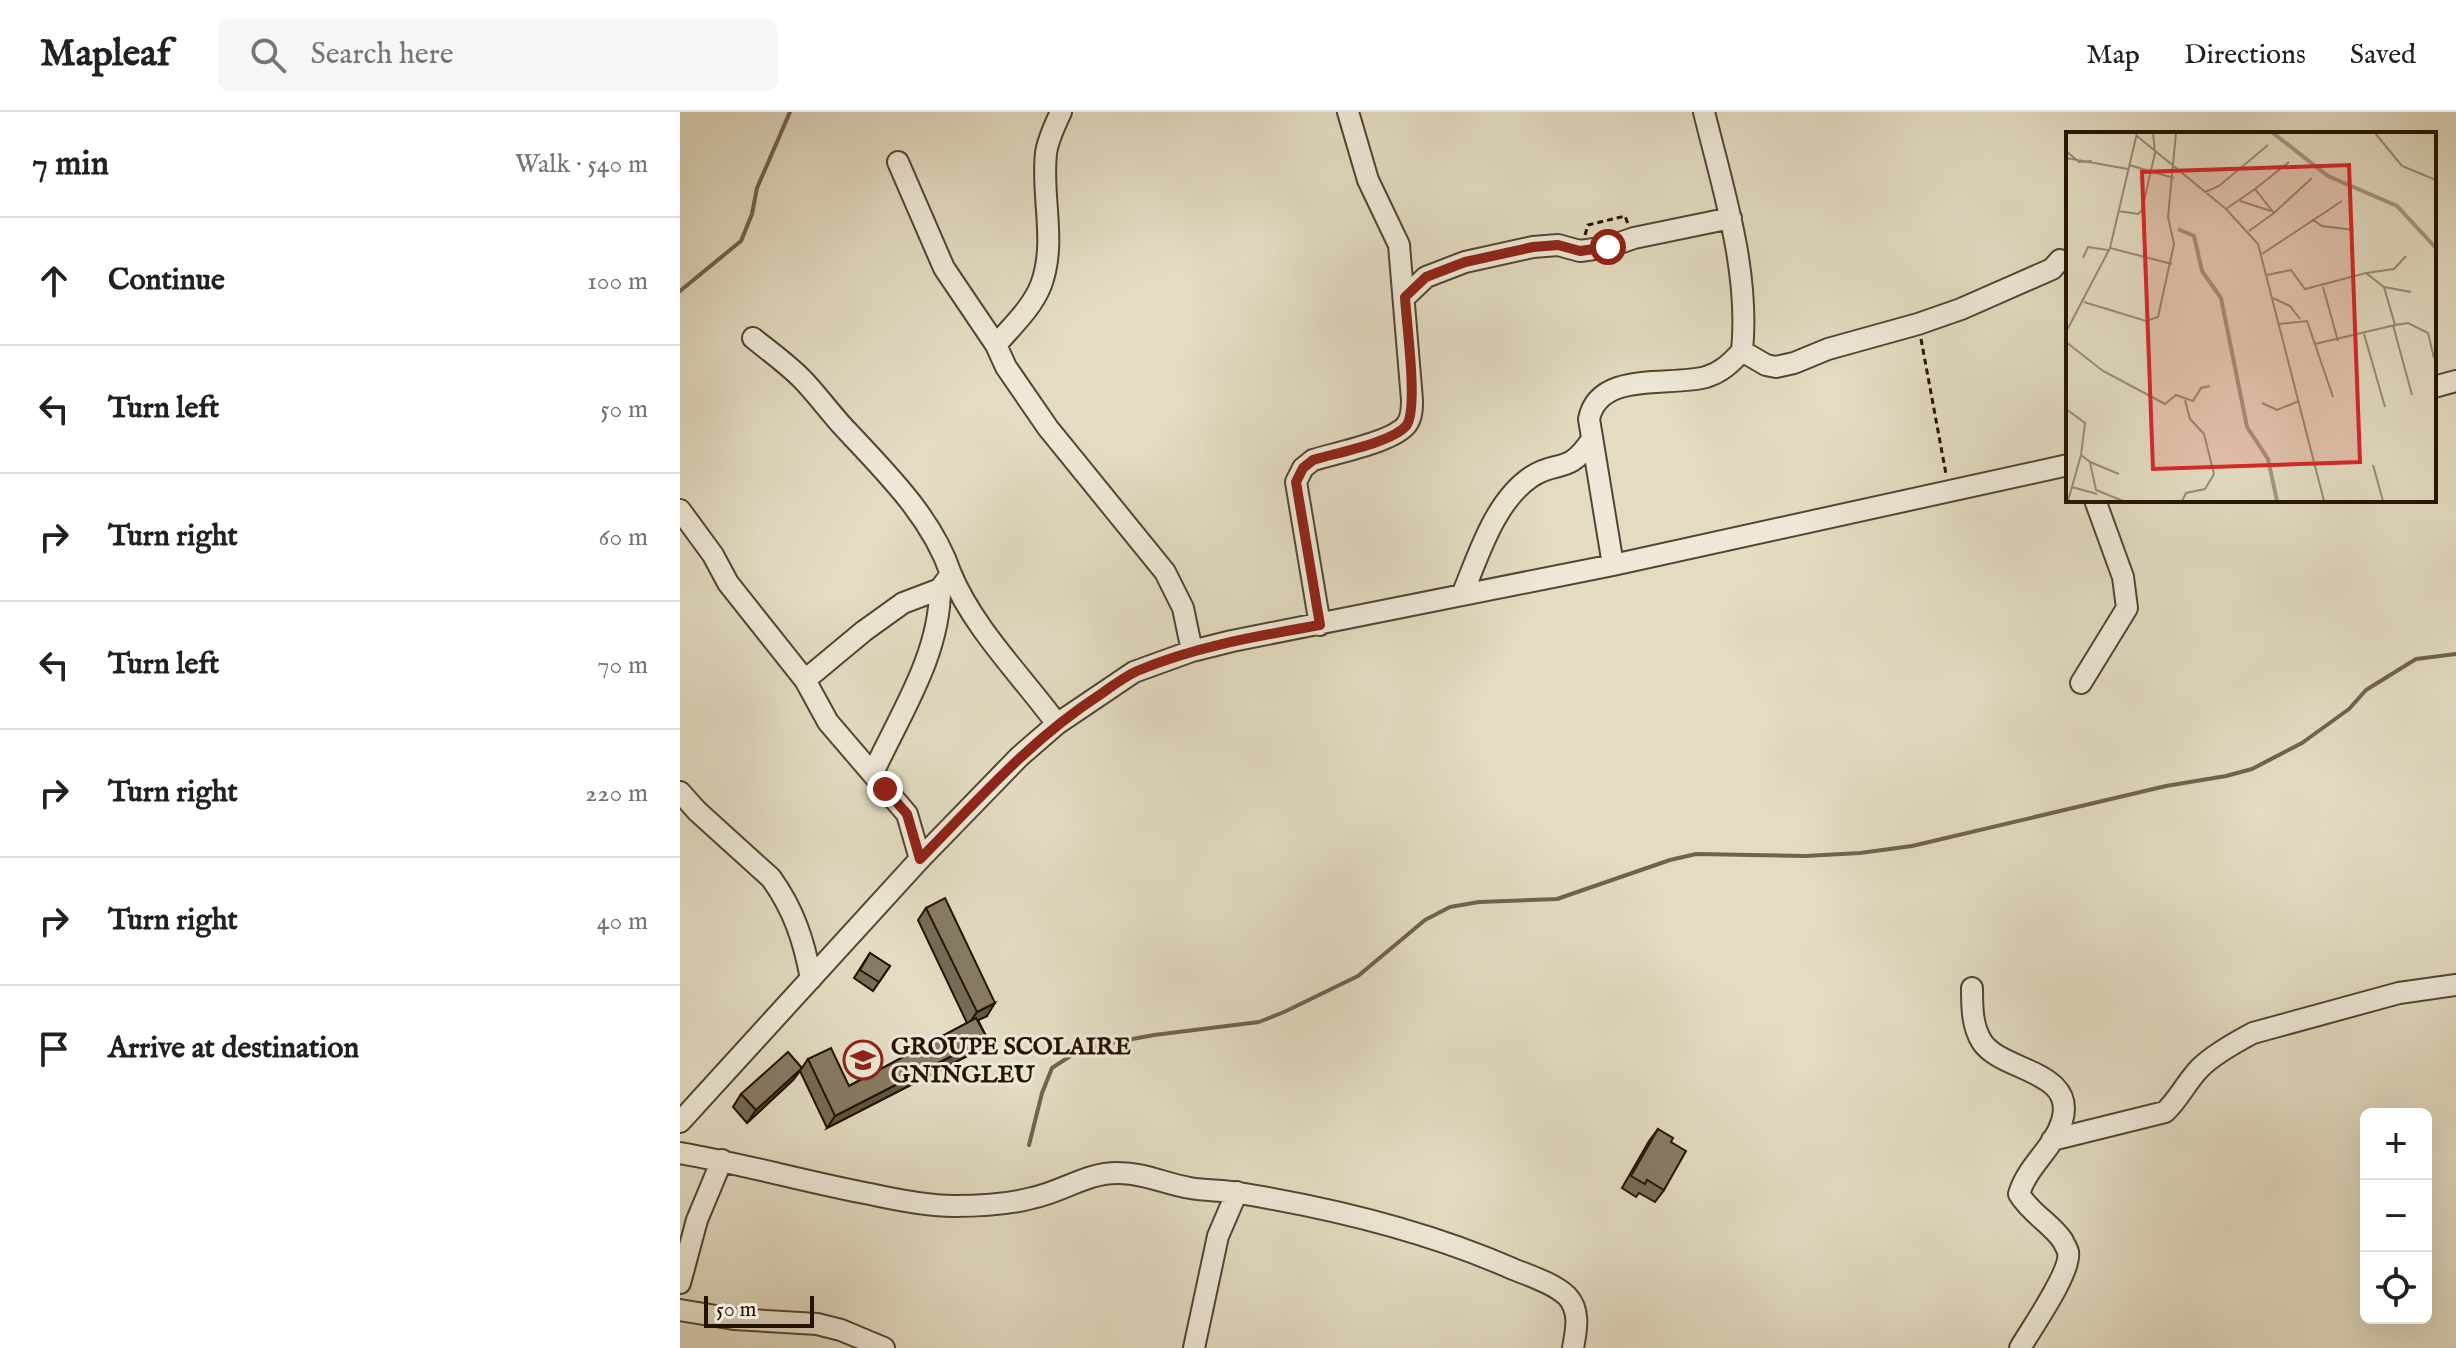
<!DOCTYPE html>
<html lang="en">
<head>
<meta charset="utf-8">
<style>
  :root { --surface:#fff; --page:#f6f6f6; --text:#202124; --muted:#757577; --line:#e0e0e0 }
  body { margin:0; font-family:"IM FELL English",serif; background:var(--page); color:var(--text) }
  .controls { position:absolute; right:24px; bottom:24px; display:grid; overflow:hidden; border-radius:12px; box-shadow:0 8px 32px #0002 }
  .controls button { width:72px; height:72px; display:grid; place-items:center; padding:0; border:0; border-bottom:2px solid var(--line); background:var(--surface); color:var(--text); font:40px sans-serif }
  .scale { position:absolute; left:24px; bottom:20px; width:110px; box-sizing:border-box; padding-left:8px; border:4px solid #251302; border-top:0; font-size:22px; line-height:28px; white-space:nowrap; color:#251302; -webkit-text-stroke:6px #ede8d7; paint-order:stroke }
  .stop { position:absolute; width:24px; height:24px; margin:-18px; border:6px solid #8f2418; border-radius:50%; background:#fff }
  .stop.end { background:#8f2418; border-color:#fff; box-shadow:0 2px 8px #0008 }
  .list { margin:0; padding:0; list-style:none }
  h2 { display:flex; justify-content:space-between; align-items:center; height:104px; margin:0; padding:0 32px; font-size:34px }
  h2 small { font-size:26px; font-weight:400; color:var(--muted) }
  .list li { display:grid; grid-template-columns:52px 1fr auto; gap:24px; align-items:center; box-sizing:border-box; height:128px; padding:0 32px; border-top:2px solid var(--line) }
  .list b { display:block; font-size:30px; white-space:nowrap }
  .list em { font-size:26px; font-style:normal; color:var(--muted) }
  .icon { flex:none; width:44px; height:44px; fill:none; stroke:currentColor; stroke-width:2; stroke-linecap:round; stroke-linejoin:round }
  .map { position:relative; flex:none; width:1776px; height:1236px; overflow:hidden }
  header { display:flex; align-items:center; gap:48px; box-sizing:border-box; height:112px; padding:0 40px; background:var(--surface); border-bottom:2px solid var(--line) }
  header strong { font-size:38px }
  nav { display:flex; gap:44px; margin-inline-start:auto; font-size:28px }
  .search { width:560px; height:72px; background:var(--page); display:flex; align-items:center; gap:20px; box-sizing:border-box; padding:0 28px; border-radius:12px; color:var(--muted); font-size:30px }
  main { display:flex }
  aside { flex:1; background:var(--surface) }
  .map>svg:first-child { display:block }
</style>
</head>
<body>
<header>
<strong>Mapleaf</strong>
<div class="search"><svg class="icon" aria-label="search" viewBox="0 0 24 24"><circle cx="10" cy="10" r="6"/><path d="M15 15l6 6"/></svg>Search here</div>
<nav><a>Map</a><a>Directions</a><a>Saved</a></nav>
</header>
<main>
<aside>
<h2>7 min<small>Walk · 540 m</small></h2>
<ul class="list">
<li><svg class="icon" aria-label="ahead" viewBox="0 0 24 24"><path d="M12 20V5M6 11l6-6 6 6"/></svg><div><b>Continue</b></div><em>100 m</em></li>
<li><svg class="icon" aria-label="left" viewBox="0 0 24 24"><path d="M17 20v-9H6M10 6l-5 5 5 5"/></svg><div><b>Turn left</b></div><em>50 m</em></li>
<li><svg class="icon" aria-label="right" viewBox="0 0 24 24"><path d="M7 20v-9h11M14 6l5 5-5 5"/></svg><div><b>Turn right</b></div><em>60 m</em></li>
<li><svg class="icon" aria-label="left" viewBox="0 0 24 24"><path d="M17 20v-9H6M10 6l-5 5 5 5"/></svg><div><b>Turn left</b></div><em>70 m</em></li>
<li><svg class="icon" aria-label="right" viewBox="0 0 24 24"><path d="M7 20v-9h11M14 6l5 5-5 5"/></svg><div><b>Turn right</b></div><em>220 m</em></li>
<li><svg class="icon" aria-label="right" viewBox="0 0 24 24"><path d="M7 20v-9h11M14 6l5 5-5 5"/></svg><div><b>Turn right</b></div><em>40 m</em></li>
<li><svg class="icon" aria-label="arrive" viewBox="0 0 24 24"><path d="M6 21V4h12l-3 4 3 4H6"/></svg><div><b>Arrive at destination</b></div></li>
</ul>
</aside>
<div class="map">
<svg width="1776" height="1236" viewBox="0 0 1776 1236">
  <rect width="100%" height="100%" fill="#e3dcc2"/>
  <filter id="stains"><feTurbulence type="fractalNoise" baseFrequency=".0025" numOctaves="4"/><feColorMatrix values="0 0 0 0 .2 0 0 0 0 .09 0 0 0 0 .02 0 0 0 .5 -.17"/></filter>
  <radialGradient id="worn" r=".72"><stop offset=".6" stop-color="#630" stop-opacity="0"/><stop offset="1" stop-color="#630" stop-opacity=".3"/></radialGradient>
  <g fill="none" stroke-linecap="round" stroke-linejoin="round">
    <path stroke="#70634e" stroke-width="4" d="M0 179 61 129 72 102 77 76 110 0
      M349 1033 362 981 372 956 395 941 420 933 474 923 579 910 604 900 678 864 745 808 770 795 799 790 877 787 990 748 1016 742 1125 744 1180 741 1232 734 1486 674 1546 664 1572 657 1622 631 1669 597 1686 578 1736 547 1776 542"/>
    <defs>
      <path id="minor" d="M1024 0C1043 77 1070 159 1062 239
        M218 50 264 156 316 233 326 255 368 316 485 460 503 496 512 539
        M725 185 746 165 785 150 853 135 878 133 900 139 928 135 954 126 1051 106
        M73 226C89 239 106 251 121 266 138 283 152 304 170 322 209 364 252 406 271 462L260 477 223 491 184 519 125 568 148 610 227 702 240 747
        M316 233C332 214 352 196 361 173 377 130 361 85 366 41 368 27 375 13 381 0
        M1754 275 1776 269
        M0 398 33 443 48 471 125 568
        M933 453 909 307C919 258 990 275 1026 265 1042 260 1051 251 1062 239L1086 253 1096 255 1114 251 1148 237 1238 212 1281 197 1372 157 1380 148
        M271 462C294 517 341 563 377 612
        M782 483C798 445 814 390 851 365 878 347 888 364 912 327
        M640 513 616 370 623 356 633 348C655 341 714 330 727 312 732 305 732 296 732 288L719 133 688 68 668 0
        M1401 571 1447 496 1443 465 1415 388
        M193 661C220 602 260 543 260 477
        M0 680 17 699 91 766C114 798 124 829 131 867
        M1292 876C1292 895 1292 914 1302 930 1322 960 1397 958 1382 1009 1374 1036 1347 1054 1339 1082 1352 1103 1371 1111 1383 1129 1383 1130 1388 1138 1388 1140 1392 1159 1351 1217 1340 1236
        M0 1010 240 747 339 645 377 612 454 560 512 539 552 529 933 453 1388 353
        M1372 1028 1485 1000C1499 987 1507 969 1520 956 1534 942 1556 930 1573 921L1719 881 1776 873
        M0 1041C64 1052 126 1070 190 1082 217 1088 246 1094 274 1094 296 1094 330 1092 352 1086 382 1080 408 1060 439 1061 464 1061 486 1072 510 1076 526 1079 543 1078 559 1081 651 1096 747 1119 833 1157 850 1164 873 1171 887 1184 901 1199 896 1219 893 1236
        M0 1171 17 1108 42 1048
        M0 1198 54 1207 137 1212 161 1218 204 1236
        M514 1236 538 1124 557 1080"/>
    </defs>
    <use href="#minor" stroke="#544532" stroke-width="24"/>
    <path stroke="#251302" stroke-width="3" stroke-dasharray="6 4" stroke-linecap="butt" d="M905 123 908 113 945 104 948 112
      M1241 227 1266 362"/>
    <use href="#minor" stroke="#ede8d7" stroke-width="20"/>
  </g>
  <path fill="#756b58" stroke="#251302" stroke-width="2" d="M246 796 307 904 298 908 307 926 299 938 147 1016 120 959 113 968 67 1011 53 995 61 982 122 956 128 947 169 974 287 911 238 808Z
    M190 841 210 854 193 879 174 866Z
    M978 1017 991 1030 984 1078 975 1090 959 1081 956 1085 942 1076 969 1029Z"/>
  <path fill="#5f5747" stroke="#251302" stroke-width="2" d="M315 891 307 904 288 913 297 900Z
    M307 926 299 938 147 1016 155 1004Z
    M122 956 113 968 67 1011 76 998Z"/>
  <path fill="#887c66" stroke="#251302" stroke-width="2" d="M265 786 315 891 297 900 246 796Z
    M190 841 210 854 199 870 180 858Z
    M296 906 307 926 155 1004 128 947 151 936 169 974Z
    M108 940 122 956 76 998 61 982Z
    M978 1017 993 1026 991 1030 1006 1039 984 1078 967 1068 965 1072 951 1064Z"/>
  <g fill="none" stroke-linecap="round" stroke-linejoin="round">
    <path stroke="#8f2418" stroke-width="10" d="M205 677 227 702 240 747C298 688 351 627 421 582 432 574 444 565 457 559 516 534 578 524 640 513L616 370 623 356 633 348C655 341 711 331 726 314 739 299 726 208 725 185L746 165 785 150 853 135 878 133 900 139 928 135"/>
  </g>
  <defs>
    <symbol id="school-ring" viewBox="-11 -11 22 22"><circle r="9.5" fill="#ede8d7" stroke="#8f2418" stroke-width="1.5"/><path d="M0-5L7-2L0 1L-7-2ZM-4 1L0 2.5L4 1V4Q0 6-4 4Z" fill="#8f2418"/></symbol>
  </defs>
  <g fill-rule="evenodd">
    <use href="#school-ring" x="161" y="926" width="44" height="44"/>
  </g>
  <g text-anchor="middle" stroke-width="6" stroke-linejoin="round" paint-order="stroke">
    <g font-size="24" font-weight="bold" fill="#251302" stroke="#ede8d7" text-anchor="start">
      <text x="211" y="942">GROUPE SCOLAIRE<tspan x="211" dy="28">GNINGLEU</tspan></text>
    </g>
  </g>
  <g transform="translate(1386 20)">
    <rect width="370" height="370" fill="#e3dcc2"/>
    <path fill="none" stroke="#a29881" stroke-width="4" d="M207 1 262 44 331 74 370 116M112 97 128 104 136 139 155 166 181 295 202 327 211 369"/>
    <path fill="none" stroke="#978c75" stroke-width="2" d="M309 1 336 34 370 48M71 4 160 77 192 112 258 369M0 19 13 30 26 29M0 26 62 37M63 33 108 46M189 57 223 30M139 60 153 54 202 13M174 69 205 79M160 77 189 57 208 81 246 46M52 79 72 82 76 78 89 21 87 1M246 87 256 94 288 98M183 99 208 81M44 116 106 132M196 122 276 69M17 126 22 115 42 118M300 141 328 137 340 124M201 143 225 138 239 157 300 141 318 155 345 160M257 155 272 209M207 166 224 174 234 187M18 170 80 189 92 185 108 112 102 85 110 1M213 192 241 189 267 265M327 193 346 263M329 193 342 191 362 201 368 226M0 200 44 116 71 1M298 202 319 275M0 210 37 239 99 272 110 263 127 269 135 256 144 254M249 212 329 193 318 155M196 271 211 278 233 269M0 277 19 291 15 323 24 330 30 358 57 369M24 330 53 342M307 333 317 369M6 355 31 362M2 369 15 323M116 369 120 361 139 357 148 342 138 302 124 287 119 268"/>
    <path fill="#d62828" fill-opacity="0.15" stroke="#d62828" stroke-width="4" d="M283 33 294 330 87 337 76 40Z"/>
    <rect width="370" height="370" fill="none" stroke="#251302" stroke-width="4"/>
  </g>
  <rect width="100%" height="100%" filter="url(#stains)"/>
  <rect width="100%" height="100%" fill="url(#worn)"/>
</svg>
<div class="controls">
<button>+</button>
<button>−</button>
<button><svg class="icon" aria-label="locate" viewBox="0 0 24 24"><circle cx="12" cy="12" r="6"/><path d="M12 2v4M12 18v4M2 12h4M18 12h4"/></svg></button>
</div>
<div class="scale">50 m</div>
<div class="stop" style="left:928px;top:135px"></div>
<div class="stop end" style="left:205px;top:677px"></div>
</div>
</main>
</body>
</html>
